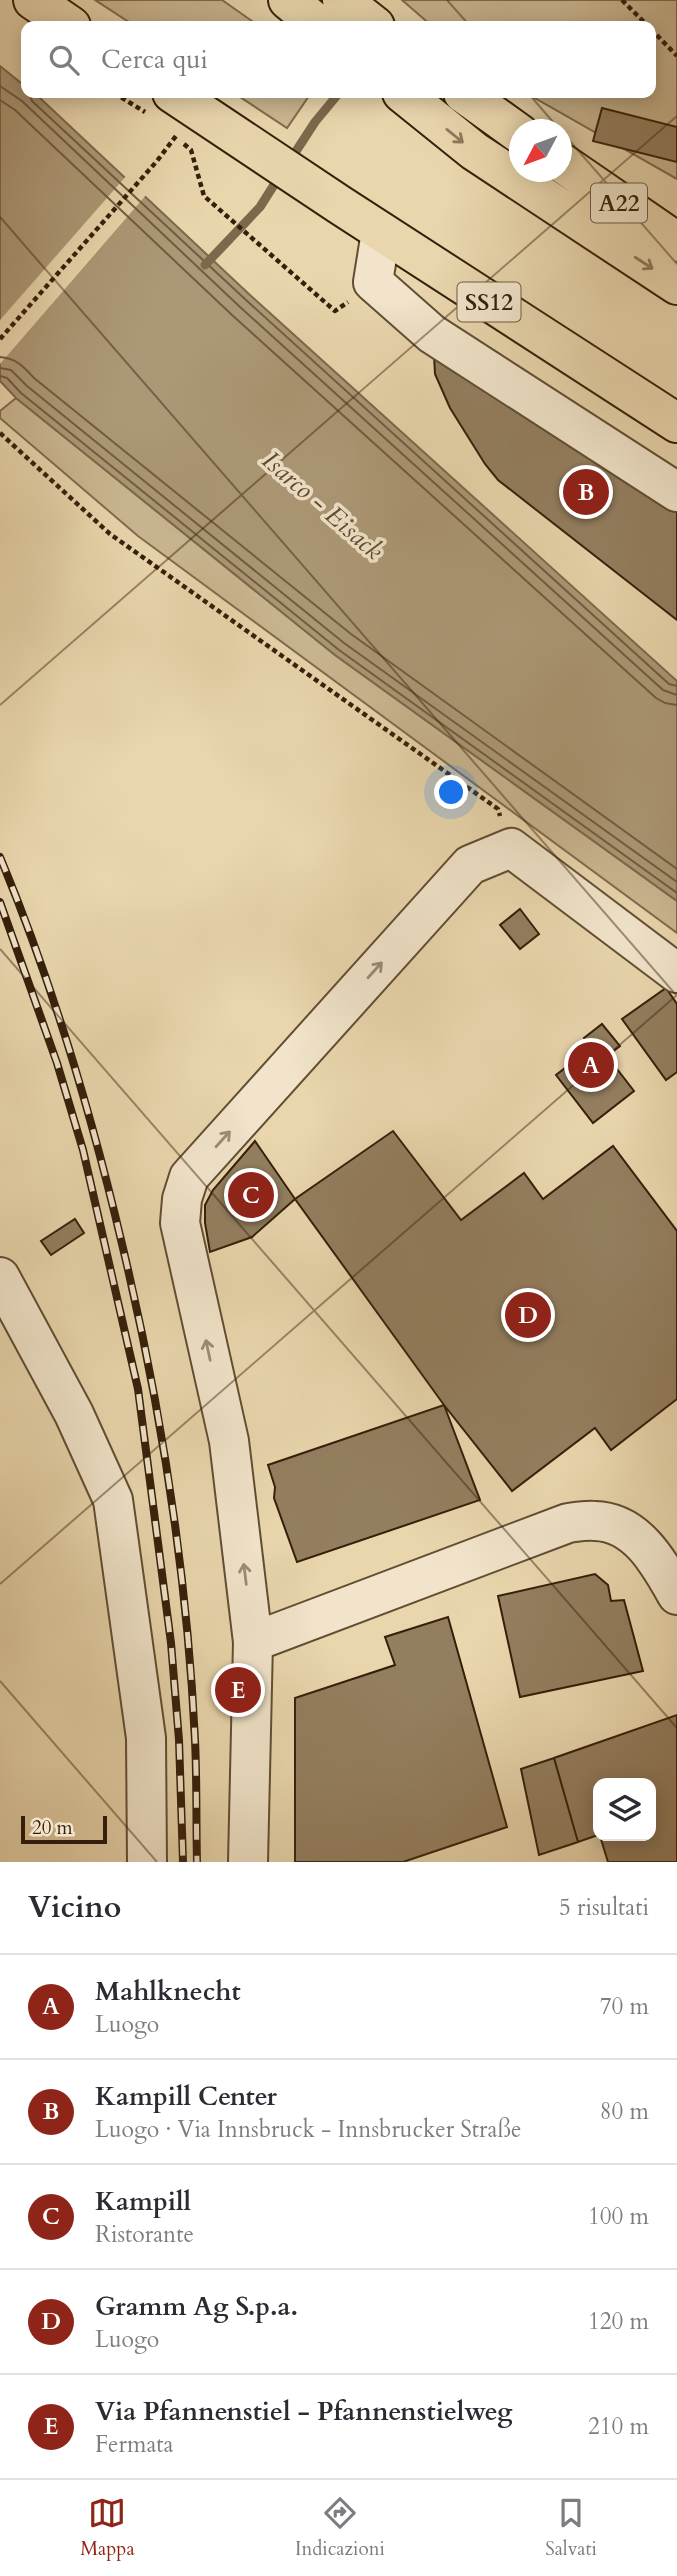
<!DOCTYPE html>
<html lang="it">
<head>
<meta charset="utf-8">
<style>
  :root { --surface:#fff; --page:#f2f2f3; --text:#2b2b33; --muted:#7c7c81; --line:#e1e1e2; --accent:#8f2418 }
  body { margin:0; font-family:Cardo,serif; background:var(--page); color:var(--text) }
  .controls { position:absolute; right:21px; bottom:21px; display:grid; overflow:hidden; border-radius:14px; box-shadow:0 4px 18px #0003 }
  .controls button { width:63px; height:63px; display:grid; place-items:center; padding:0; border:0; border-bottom:2px solid var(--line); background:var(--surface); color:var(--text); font:35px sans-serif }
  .compass { position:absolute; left:509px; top:119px; width:63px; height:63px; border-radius:50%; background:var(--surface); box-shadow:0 4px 18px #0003; rotate:229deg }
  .scale { position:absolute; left:21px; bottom:18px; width:86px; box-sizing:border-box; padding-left:7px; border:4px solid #351f0a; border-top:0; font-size:19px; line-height:24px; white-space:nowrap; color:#351f0a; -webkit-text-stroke:5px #f1e4ca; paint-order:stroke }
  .you { position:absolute; left:452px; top:793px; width:24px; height:24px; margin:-18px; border:5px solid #fff; border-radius:50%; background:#1a73e8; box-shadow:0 0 0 10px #1a73e833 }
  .badge { display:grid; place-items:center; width:46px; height:46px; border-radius:50%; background:var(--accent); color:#fff; font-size:23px; font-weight:700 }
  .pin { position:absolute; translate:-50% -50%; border:4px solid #fff; box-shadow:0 2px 7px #0006 }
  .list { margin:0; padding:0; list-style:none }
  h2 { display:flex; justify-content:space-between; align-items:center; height:91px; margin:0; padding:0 28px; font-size:30px }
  h2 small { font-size:23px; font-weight:400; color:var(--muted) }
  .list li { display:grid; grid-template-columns:46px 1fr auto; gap:21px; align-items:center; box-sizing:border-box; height:105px; padding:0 28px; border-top:2px solid var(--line) }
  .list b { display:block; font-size:26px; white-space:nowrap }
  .list p { margin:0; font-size:23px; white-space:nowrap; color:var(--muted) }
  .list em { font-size:23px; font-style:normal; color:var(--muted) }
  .icon { flex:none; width:38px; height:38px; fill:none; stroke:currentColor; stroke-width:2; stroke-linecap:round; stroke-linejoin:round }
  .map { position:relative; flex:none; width:677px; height:1862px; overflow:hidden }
  .search { position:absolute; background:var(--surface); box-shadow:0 4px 18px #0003; left:21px; right:21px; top:21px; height:77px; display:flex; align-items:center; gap:18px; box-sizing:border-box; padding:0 24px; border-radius:14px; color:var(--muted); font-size:26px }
  .sheet { height:616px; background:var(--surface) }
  nav { display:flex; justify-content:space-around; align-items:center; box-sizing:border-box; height:98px; border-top:2px solid var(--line); background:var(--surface); font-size:19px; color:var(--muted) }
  nav a { display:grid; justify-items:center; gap:4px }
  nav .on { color:var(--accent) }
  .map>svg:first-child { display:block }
</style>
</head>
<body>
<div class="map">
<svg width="677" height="1862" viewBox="0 0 677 1862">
  <rect width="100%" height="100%" fill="#e9d6ad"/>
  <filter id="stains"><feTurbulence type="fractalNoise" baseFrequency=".00286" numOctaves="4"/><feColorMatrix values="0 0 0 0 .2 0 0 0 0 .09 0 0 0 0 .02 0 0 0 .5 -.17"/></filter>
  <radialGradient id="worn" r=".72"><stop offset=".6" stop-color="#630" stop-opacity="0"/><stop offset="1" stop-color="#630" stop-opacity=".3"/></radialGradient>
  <path fill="#cab791" stroke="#806b4e" stroke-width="2" d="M95 0H222L259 26H135Z
    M402 0H677V179L526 93H651V26H432Z
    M234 93H311L287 128Z
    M16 398 335 655 677 901V933L138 536 0 418V411Z"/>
  <path fill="#ac9876" stroke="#7c684b" stroke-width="2" d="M0 66 26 87V93H34L41 99 250 295 677 681V901L335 655 16 398 0 381Z"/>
  <path fill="#e9d6ad" d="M127 175 147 194 0 364V320Z"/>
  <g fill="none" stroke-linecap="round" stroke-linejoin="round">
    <path stroke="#705c40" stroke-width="2" d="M0 86 22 101 240 307 663 690 677 695
      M29 93 32 101 246 300 669 684 677 686
      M0 100 15 110 232 315 656 698 665 703 677 705
      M0 357C16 358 24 367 34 378L351 634 677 869
      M0 368 11 370 27 386 344 643 677 882
      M0 376 7 378 21 393 339 650 677 893"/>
    <path stroke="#7c684b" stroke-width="9" d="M289 162 315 122 339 93
      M205 265 260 207 279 177"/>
  </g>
  <path fill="#937e5f" stroke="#351f0a" stroke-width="2" d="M602 108 677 127V162L593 141Z
    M434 355 677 503V620L498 480 485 464 450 408 435 374Z
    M520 909 539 934 520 949 500 925Z
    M666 988 677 1004V1072L666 1080 622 1019Z
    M602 1024 620 1046 607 1056 634 1091 593 1123 556 1075 591 1048 584 1038Z
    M393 1131 461 1220 524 1173 543 1199 613 1146 677 1231V1399L611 1450 595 1428 512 1491 444 1405 295 1199Z
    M255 1141 295 1199 252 1237 210 1252 205 1223V1205L213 1190Z
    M75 1219 84 1233 51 1255 41 1241Z
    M444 1405 480 1500 297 1562 274 1498 275 1487 268 1465Z
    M595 1574 608 1585 611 1601 624 1600 643 1671 520 1697 498 1596Z
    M448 1617 507 1827 403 1862H295V1698L395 1665 385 1637Z
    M677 1715V1862H608L600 1836H651V1783H598V1835L578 1842 554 1758Z
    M554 1758 578 1842 539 1855 521 1769Z"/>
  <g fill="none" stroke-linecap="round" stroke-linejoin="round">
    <defs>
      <path id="minor" d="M381 232 373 282 432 334 677 492
        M0 1277 74 1414 113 1500 146 1738 147 1862
        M253 1642 229 1441 180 1223 182 1199 189 1177 470 865 511 848 677 973
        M248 1862 253 1642 568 1523C576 1522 586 1520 595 1521 637 1522 659 1563 677 1595"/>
      <path id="major" d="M33 0 71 26
        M172 93 340 205 677 423"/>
      <path id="highway" d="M288 0 320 26
        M342 0 375 26
        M402 93 474 151 677 285
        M463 93 520 134
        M562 163 677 242"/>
    </defs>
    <use href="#minor" stroke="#624d33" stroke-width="42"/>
    <use href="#major" stroke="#351f0a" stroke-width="42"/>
    <use href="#highway" stroke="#351f0a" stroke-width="42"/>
    <path stroke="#351f0a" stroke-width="4.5" stroke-dasharray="5 3.5" stroke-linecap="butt" d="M622 0 648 26
      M651 29 677 56
      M114 93 145 112
      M184 144 191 150 204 196 335 311 348 302
      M0 339 157 161 176 136
      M0 433 110 534 498 809 500 816"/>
    <use href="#minor" stroke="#f1e4ca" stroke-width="38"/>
    <use href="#major" stroke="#e9d6ad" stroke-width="38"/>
    <use href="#highway" stroke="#e9d6ad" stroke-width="38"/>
    <defs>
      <path id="rail" d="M0 857C52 982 91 1112 122 1244 161 1407 187 1573 195 1740 197 1781 196 1822 197 1862
        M0 902 57 1063 83 1150 138 1389 171 1643 179 1740 183 1862"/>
    </defs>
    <use href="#rail" stroke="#351f0a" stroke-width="8"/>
    <use href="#rail" stroke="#f1e4ca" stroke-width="5" stroke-dasharray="16" stroke-linecap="butt"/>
  </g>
  <defs><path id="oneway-shaft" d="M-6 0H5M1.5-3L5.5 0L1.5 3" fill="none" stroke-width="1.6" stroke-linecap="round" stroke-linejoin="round" transform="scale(1.75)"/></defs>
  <g stroke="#8f7a5c">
    <use href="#oneway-shaft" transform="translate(455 136) rotate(39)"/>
    <use href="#oneway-shaft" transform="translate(644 263) rotate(33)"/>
  </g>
  <g stroke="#9c8b74">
    <use href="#oneway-shaft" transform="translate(375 970) rotate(-48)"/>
    <use href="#oneway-shaft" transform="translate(223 1139) rotate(-48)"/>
    <use href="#oneway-shaft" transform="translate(208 1350) rotate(-102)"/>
    <use href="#oneway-shaft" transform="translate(245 1574) rotate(-97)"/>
  </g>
  <path fill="none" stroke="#351f0a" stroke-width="2" stroke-opacity="0.45" d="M447 0 470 26M528 93 560 130M562 132 677 264M0 217 677 996M0 705 677 116M0 949 677 1728M0 1584 677 995M0 1681 157 1862"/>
  <g text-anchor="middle" stroke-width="7" stroke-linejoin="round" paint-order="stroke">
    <g fill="#f1e4ca" stroke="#6d5a44" stroke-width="2">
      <rect x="591" y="183.5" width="56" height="39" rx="5"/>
      <rect x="457.5" y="282.5" width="63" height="39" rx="5"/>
    </g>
    <g font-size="23" font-weight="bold" fill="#351f0a">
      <text x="619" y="211">A22</text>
      <text x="489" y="310">SS12</text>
    </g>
    <g font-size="26" font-style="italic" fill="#5f4930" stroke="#f1e4ca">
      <text transform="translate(323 505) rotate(41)" y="9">Isarco - Eisack</text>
    </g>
  </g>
  <rect width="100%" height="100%" filter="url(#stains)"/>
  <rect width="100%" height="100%" fill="url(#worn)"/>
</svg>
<div class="controls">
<button><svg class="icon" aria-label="layers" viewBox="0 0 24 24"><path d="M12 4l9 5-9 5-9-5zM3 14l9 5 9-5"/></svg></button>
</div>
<svg class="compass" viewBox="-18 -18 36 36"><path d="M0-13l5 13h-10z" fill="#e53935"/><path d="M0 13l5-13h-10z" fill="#7c7c81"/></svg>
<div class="scale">20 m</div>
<div class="you"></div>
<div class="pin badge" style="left:591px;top:1065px">A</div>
<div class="pin badge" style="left:586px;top:492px">B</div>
<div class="pin badge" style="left:251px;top:1195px">C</div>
<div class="pin badge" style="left:528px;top:1315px">D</div>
<div class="pin badge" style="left:238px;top:1690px">E</div>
<div class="search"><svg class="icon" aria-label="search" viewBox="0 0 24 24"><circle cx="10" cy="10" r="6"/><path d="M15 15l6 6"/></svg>Cerca qui</div>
</div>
<section class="sheet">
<h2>Vicino<small>5 risultati</small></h2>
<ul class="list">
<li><span class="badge">A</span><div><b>Mahlknecht</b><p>Luogo</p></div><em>70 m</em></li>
<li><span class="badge">B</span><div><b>Kampill Center</b><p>Luogo · Via Innsbruck - Innsbrucker Straße</p></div><em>80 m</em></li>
<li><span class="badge">C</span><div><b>Kampill</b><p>Ristorante</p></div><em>100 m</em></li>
<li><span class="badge">D</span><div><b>Gramm Ag S.p.a.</b><p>Luogo</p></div><em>120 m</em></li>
<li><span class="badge">E</span><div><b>Via Pfannenstiel - Pfannenstielweg</b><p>Fermata</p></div><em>210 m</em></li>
</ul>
</section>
<nav>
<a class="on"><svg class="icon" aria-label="map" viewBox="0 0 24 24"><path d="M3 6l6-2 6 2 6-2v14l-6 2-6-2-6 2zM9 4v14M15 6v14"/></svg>Mappa</a>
<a><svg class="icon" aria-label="directions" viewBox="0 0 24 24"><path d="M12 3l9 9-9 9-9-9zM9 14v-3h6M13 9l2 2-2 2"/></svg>Indicazioni</a>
<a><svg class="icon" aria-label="saved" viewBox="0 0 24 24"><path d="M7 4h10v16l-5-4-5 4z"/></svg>Salvati</a>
</nav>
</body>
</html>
